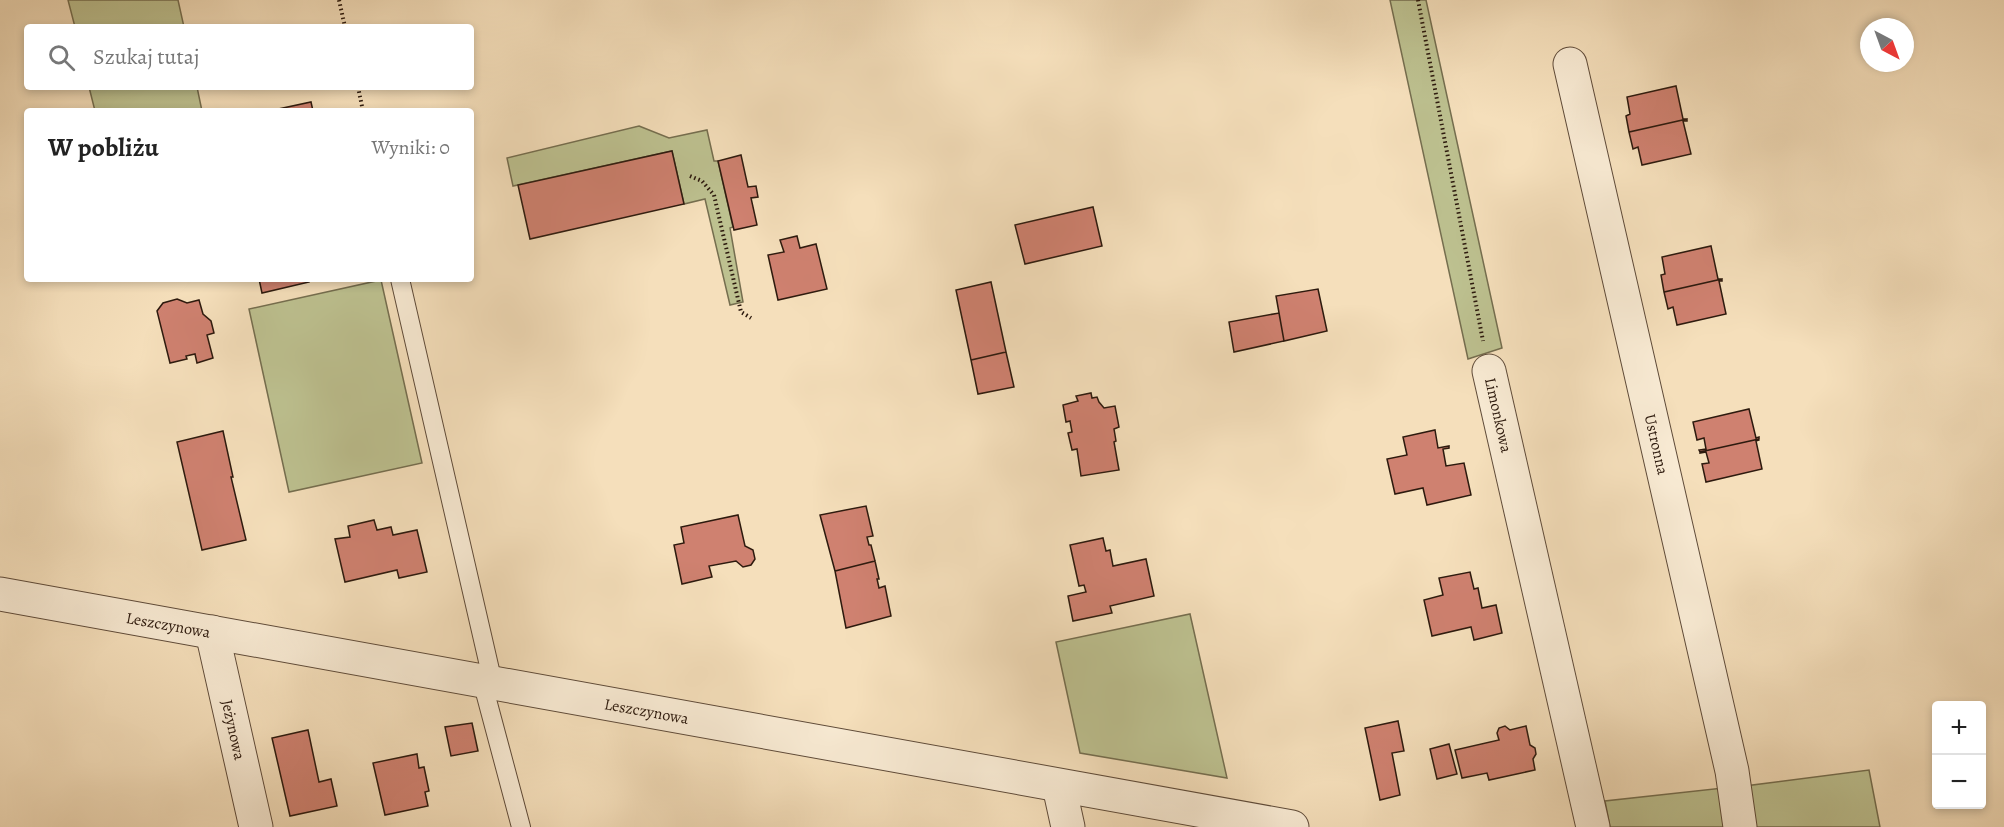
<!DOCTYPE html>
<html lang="pl">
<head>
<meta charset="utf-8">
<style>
  :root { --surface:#fff; --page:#f6f6f6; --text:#222; --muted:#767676; --line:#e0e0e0 }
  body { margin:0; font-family:Alegreya,serif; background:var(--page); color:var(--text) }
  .controls { position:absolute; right:18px; bottom:18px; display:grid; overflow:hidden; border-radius:6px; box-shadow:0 3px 9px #0003 }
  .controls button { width:54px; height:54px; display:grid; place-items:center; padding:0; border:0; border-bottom:2px solid var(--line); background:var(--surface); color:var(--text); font:30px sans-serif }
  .compass { position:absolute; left:1860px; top:18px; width:54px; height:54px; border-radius:50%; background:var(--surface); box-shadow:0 3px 9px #0003; rotate:139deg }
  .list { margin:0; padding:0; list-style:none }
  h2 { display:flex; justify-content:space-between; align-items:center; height:78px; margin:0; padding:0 24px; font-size:26px }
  h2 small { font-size:20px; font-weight:400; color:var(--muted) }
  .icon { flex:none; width:33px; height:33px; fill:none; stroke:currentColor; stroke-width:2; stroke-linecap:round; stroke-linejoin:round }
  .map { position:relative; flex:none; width:2004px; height:827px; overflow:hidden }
  .search { position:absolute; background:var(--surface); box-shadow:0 3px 9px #0003; left:24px; top:24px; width:450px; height:66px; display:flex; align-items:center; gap:15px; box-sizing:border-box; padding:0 21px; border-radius:6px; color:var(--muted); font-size:22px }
  .panel { position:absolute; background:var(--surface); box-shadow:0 3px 9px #0003; left:24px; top:108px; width:450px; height:174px; border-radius:6px }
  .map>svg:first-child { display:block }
</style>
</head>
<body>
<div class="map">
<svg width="2004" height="827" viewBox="0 0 2004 827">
  <rect width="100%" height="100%" fill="#f5dfbb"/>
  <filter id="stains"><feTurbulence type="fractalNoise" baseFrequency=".00333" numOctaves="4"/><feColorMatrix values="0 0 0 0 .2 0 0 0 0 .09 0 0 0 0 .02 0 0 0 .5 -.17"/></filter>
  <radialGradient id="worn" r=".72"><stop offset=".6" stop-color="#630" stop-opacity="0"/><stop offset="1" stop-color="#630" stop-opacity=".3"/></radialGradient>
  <path fill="#bdc190" stroke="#756e4f" stroke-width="1.5" d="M68 0H178L184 27H75Z
    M1390 0H1426L1502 348 1468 359Z
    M89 87H197L202 111H95Z
    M639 126 669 138 707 130 714 161H718L733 227 730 228 743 302 730 305 705 199 684 204 672 151 513 186 507 158Z
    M381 280 422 463 289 492 249 309Z
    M1190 614 1227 778 1080 753 1056 642Z
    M1869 770 1880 827H1754L1745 786Z
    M1723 788 1726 827H1610L1605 801Z"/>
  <path fill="#cf8170" stroke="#2d1a0e" stroke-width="1.5" d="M1676 86 1683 119H1687L1629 132 1626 116 1630 114 1627 97Z
    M311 102 313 111H269Z
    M1687 119V121H1683L1691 154 1642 165 1638 147 1633 149 1629 132Z
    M672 151 684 204 530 239 518 185Z
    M741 155 748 187 756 186 758 197 751 198 757 225 734 230 718 161Z
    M1093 207 1102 246 1025 264 1015 225Z
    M797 236 800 248 816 244 827 289 778 300 768 255 784 252 780 240Z
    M1711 246 1718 279H1722L1664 292 1661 275 1665 274 1662 257Z
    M259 279H308L309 282 262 293Z
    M1722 279V281H1719L1726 314 1677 325 1673 307 1668 309 1664 292Z
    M991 282 1006 352 971 360 956 290Z
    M1318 289 1327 331 1284 341 1276 296Z
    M177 299 187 303 199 300 203 314 211 321 214 333 207 335 213 358 197 363 195 354 186 356 187 359 170 363 157 311 163 303Z
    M1279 313 1284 341 1234 352 1229 322Z
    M1006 352 1014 387 978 394 971 360Z
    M1091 393 1092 398 1097 397 1099 402 1104 408 1115 406 1119 427 1114 429 1116 441 1114 442 1119 470 1081 476 1077 449 1072 450 1068 433 1072 432 1070 421 1066 422 1063 405 1078 401 1076 396Z
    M1749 409 1756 438 1759 437V439L1700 452 1699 450 1706 449 1704 438 1697 440 1693 422Z
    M1435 430 1438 448 1449 446V448L1443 449 1446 466 1464 463 1471 495 1427 505 1423 488 1395 494 1387 459 1407 455 1403 437Z
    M223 431 233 477H231L246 540 202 550 177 442Z
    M1759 439V440L1756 441 1762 469 1706 482 1702 464 1709 463 1706 452 1700 453V452Z
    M866 506 873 536 867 537 869 545H871L875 561 835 571 820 515Z
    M738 515 745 546 753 550 755 559 751 565 743 567 736 561 709 566 712 577 682 584 674 545 684 543 681 527Z
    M374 520 377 530 391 527 393 535 417 530 427 572 399 578 397 570 345 582 335 539 350 537 348 526Z
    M1103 538 1106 551 1110 550 1113 566 1146 559 1154 596 1110 606 1112 613 1073 621 1068 596 1086 592 1084 585 1079 586 1070 545Z
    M875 561 879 579H877L879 588 885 586 891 616 846 628 835 571Z
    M1470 572 1474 589 1478 588 1482 608 1496 605 1502 633 1474 640 1471 627 1432 636 1424 600 1443 595 1439 578Z
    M1398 721 1404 751 1392 753 1400 795 1380 800 1365 728Z
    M472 723 478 751 451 756 445 727Z
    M1505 726 1510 730 1526 726 1530 745 1535 748 1536 754 1533 759 1535 770 1489 780 1487 773 1462 778 1455 750 1499 740 1497 733 1499 728Z
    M308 730 319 782 331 779 337 806 290 816 272 738Z
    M1449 744 1457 774 1437 779 1430 749Z
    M417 754 419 768 424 767 429 791 425 792 428 806 385 815 373 763Z"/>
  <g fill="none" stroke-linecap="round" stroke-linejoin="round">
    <defs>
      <path id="lane" d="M400 279 493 683
        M482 681 521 827"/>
      <g id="street">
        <path id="s1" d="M1570 64 1732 771 1740 827"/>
        <path id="s2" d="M1489 371 1593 827"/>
        <path id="s3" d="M0 594 1292 827"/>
        <path id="s4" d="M212 632 256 827"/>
        <path d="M1059 786 1068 827"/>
      </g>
    </defs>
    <use href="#lane" stroke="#5f4b39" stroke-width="20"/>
    <use href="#street" stroke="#5f4b39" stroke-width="35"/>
    <path stroke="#2d1a0e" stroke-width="4" stroke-dasharray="1.5 3" stroke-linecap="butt" d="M339 0 345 27
      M1418 0 1483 341
      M358 87 363 111
      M690 176 702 181 714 195 741 312 751 318"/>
    <use href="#lane" stroke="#f8ead3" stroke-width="18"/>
    <use href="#street" stroke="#f8ead3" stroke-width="33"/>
  </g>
  <g text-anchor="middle" stroke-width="4.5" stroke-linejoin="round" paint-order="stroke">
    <g font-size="16" fill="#2d1a0e" stroke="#f8ead3">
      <text dy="6" stroke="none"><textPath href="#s2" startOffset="45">Limonkowa</textPath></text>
      <text dy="6" stroke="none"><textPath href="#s1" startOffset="390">Ustronna</textPath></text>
      <text dy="6" stroke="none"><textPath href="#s3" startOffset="171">Leszczynowa</textPath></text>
      <text dy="6" stroke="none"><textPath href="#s3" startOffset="657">Leszczynowa</textPath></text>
      <text dy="6" stroke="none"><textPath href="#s4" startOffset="100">Jeżynowa</textPath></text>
    </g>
  </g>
  <rect width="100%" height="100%" filter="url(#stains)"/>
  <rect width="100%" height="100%" fill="url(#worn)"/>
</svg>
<div class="controls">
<button>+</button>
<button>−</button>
</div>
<svg class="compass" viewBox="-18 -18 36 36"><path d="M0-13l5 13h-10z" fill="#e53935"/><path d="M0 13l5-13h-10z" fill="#767676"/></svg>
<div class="search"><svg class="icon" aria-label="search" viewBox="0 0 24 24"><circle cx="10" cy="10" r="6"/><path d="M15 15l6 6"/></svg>Szukaj tutaj</div>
<section class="panel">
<h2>W pobliżu<small>Wyniki: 0</small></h2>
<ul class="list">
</ul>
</section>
</div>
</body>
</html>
